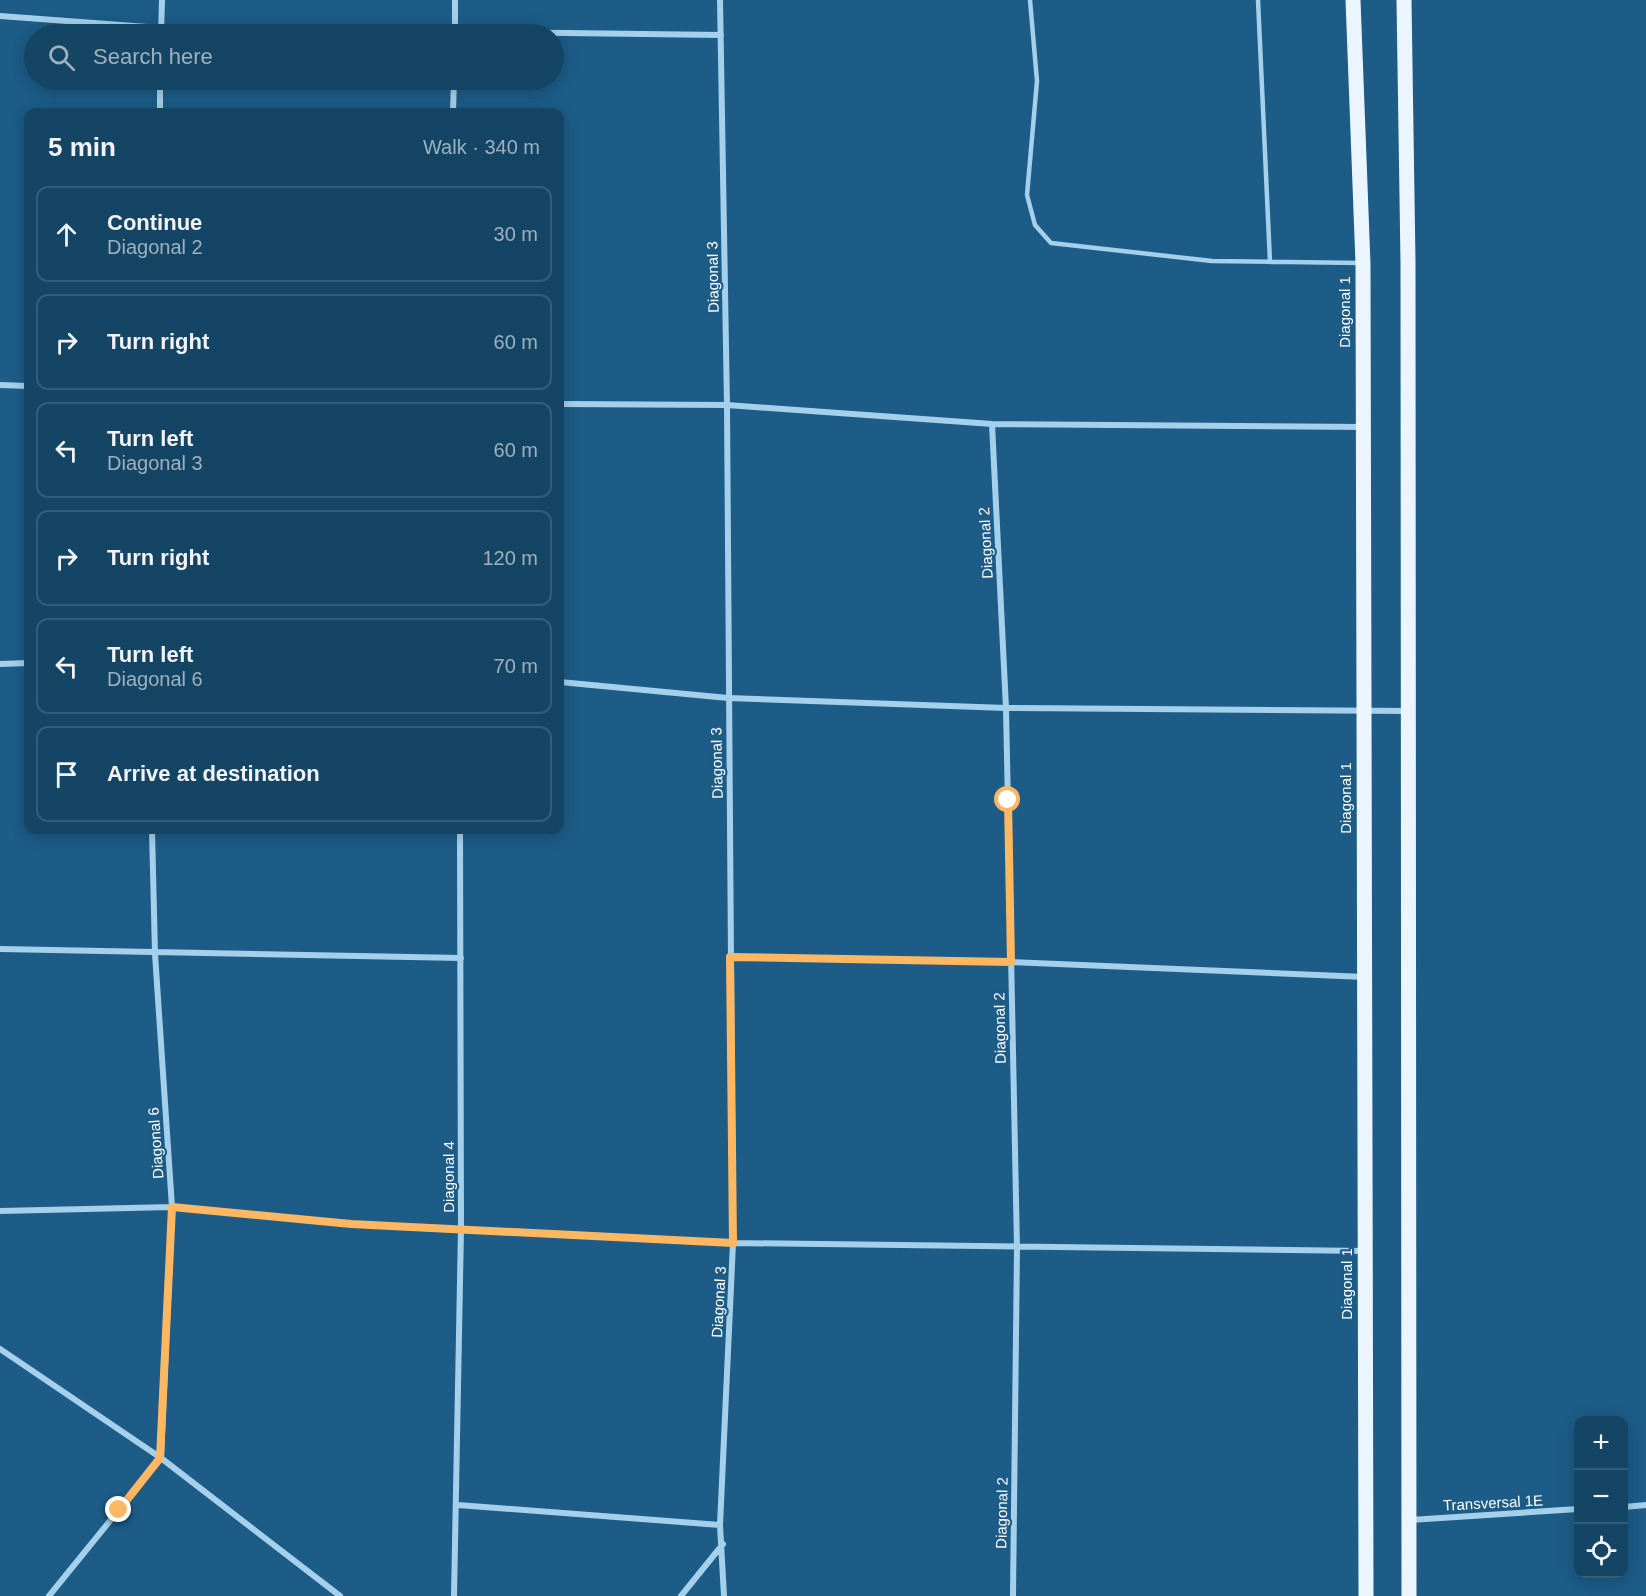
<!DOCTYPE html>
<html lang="en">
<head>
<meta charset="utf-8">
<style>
  :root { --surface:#154565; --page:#224f6e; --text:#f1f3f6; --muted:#9db1bf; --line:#345d79 }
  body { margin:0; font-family:Helvetica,sans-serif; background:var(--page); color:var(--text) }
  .controls { position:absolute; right:18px; bottom:18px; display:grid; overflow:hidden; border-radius:12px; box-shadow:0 3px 15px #0003 }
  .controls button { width:54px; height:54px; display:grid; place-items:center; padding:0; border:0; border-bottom:2px solid var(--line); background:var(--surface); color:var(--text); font:30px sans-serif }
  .stop { position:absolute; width:18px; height:18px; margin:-14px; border:4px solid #fcb763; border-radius:50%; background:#fff }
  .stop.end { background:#fcb763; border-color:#fff; box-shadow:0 2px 6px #0008 }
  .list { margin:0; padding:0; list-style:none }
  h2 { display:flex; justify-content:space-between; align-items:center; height:78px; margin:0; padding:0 24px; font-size:26px }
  h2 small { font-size:20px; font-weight:400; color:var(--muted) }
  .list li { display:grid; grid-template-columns:39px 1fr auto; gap:18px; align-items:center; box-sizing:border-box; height:96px; margin:0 12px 12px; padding:0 12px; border:2px solid var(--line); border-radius:12px }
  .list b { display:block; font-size:22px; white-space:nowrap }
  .list p { margin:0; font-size:20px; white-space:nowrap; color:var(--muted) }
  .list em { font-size:20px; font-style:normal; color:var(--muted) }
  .icon { flex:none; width:33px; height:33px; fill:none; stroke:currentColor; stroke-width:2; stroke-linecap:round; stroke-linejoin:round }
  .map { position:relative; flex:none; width:1646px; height:1596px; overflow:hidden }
  .search { position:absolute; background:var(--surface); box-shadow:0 3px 15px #0003; left:24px; top:24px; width:540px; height:66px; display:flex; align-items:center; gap:15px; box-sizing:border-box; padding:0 21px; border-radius:33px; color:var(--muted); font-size:22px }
  .panel { position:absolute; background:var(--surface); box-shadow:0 3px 15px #0003; left:24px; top:108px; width:540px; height:726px; border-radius:12px }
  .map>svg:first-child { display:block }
</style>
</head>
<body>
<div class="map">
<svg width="1646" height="1596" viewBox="0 0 1646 1596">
  <rect width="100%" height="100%" fill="#1c5c87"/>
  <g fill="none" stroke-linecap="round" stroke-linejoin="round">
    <path stroke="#a5d0eb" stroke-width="4.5" d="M1030 0 1037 81 1027 195 1035 225 1051 243 1212 261 1361 263
      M1258 0 1270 262"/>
    <path stroke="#a5d0eb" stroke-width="6" d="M0 16 161 28 721 35
      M161 34 162 0
      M455 34V0
      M160 112V80
      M453 112 454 80
      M0 385 28 386
      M560 404 727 405 992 424 1363 427
      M992 424 1006 708 1017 1248 1013 1596
      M0 664 28 663
      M560 682 728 698 1006 708 1408 711
      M0 949 461 958
      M730 957 1011 962 1365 977
      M0 1211 172 1207 351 1224 733 1243 1365 1251
      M0 1349 161 1458 340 1596
      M458 1505 720 1525 733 1243 727 405 720 0
      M1624 1507 1646 1505
      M1410 1520 1578 1509
      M720 1525 724 1596
      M49 1596 161 1458 172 1207 155 954 152 830
      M454 1596 461 1229 460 830
      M681 1596 723 1544"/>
    <path stroke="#eaf5ff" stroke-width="15" d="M1353 0 1363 264 1366 1596
      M1404 0 1408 263 1409 1596"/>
  </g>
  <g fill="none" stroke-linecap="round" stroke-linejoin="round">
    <path stroke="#fcb763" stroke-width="8" d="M119 1510 160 1458 172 1207 351 1224 733 1243 730 957 1011 962 1008 800"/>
  </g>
  <g text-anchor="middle" stroke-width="4.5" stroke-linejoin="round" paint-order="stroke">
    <g font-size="15" fill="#fff" stroke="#1c5c87">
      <text transform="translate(713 277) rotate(-91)" y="5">Diagonal 3</text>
      <text transform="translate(1345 312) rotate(-90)" y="5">Diagonal 1</text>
      <text transform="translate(986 543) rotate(-93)" y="5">Diagonal 2</text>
      <text transform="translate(717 763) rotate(-91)" y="5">Diagonal 3</text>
      <text transform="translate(1346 798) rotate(-90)" y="5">Diagonal 1</text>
      <text transform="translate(1000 1028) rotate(-91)" y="5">Diagonal 2</text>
      <text transform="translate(156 1143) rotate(-94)" y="5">Diagonal 6</text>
      <text transform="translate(449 1177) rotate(-90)" y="5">Diagonal 4</text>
      <text transform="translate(1347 1284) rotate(-90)" y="5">Diagonal 1</text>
      <text transform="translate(719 1302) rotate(-87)" y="5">Diagonal 3</text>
      <text transform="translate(1493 1503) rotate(-3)" y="5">Transversal 1E</text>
      <text transform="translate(1002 1513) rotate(-89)" y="5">Diagonal 2</text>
    </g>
  </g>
</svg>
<div class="controls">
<button>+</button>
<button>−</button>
<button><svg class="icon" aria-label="locate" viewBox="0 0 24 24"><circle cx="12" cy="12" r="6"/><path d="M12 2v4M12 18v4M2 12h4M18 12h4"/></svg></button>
</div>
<div class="stop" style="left:1008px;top:800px"></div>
<div class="stop end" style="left:119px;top:1510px"></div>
<div class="search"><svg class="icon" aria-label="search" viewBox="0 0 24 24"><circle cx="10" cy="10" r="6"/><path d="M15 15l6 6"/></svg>Search here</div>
<section class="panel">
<h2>5 min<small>Walk · 340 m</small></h2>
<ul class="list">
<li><svg class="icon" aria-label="ahead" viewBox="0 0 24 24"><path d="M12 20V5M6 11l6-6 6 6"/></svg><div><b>Continue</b><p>Diagonal 2</p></div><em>30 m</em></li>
<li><svg class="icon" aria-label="right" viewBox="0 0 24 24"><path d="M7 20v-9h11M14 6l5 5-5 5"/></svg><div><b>Turn right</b></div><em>60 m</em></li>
<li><svg class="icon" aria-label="left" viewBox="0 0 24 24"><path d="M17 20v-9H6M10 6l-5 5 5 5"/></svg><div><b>Turn left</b><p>Diagonal 3</p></div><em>60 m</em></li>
<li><svg class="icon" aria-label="right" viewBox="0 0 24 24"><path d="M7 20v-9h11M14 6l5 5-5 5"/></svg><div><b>Turn right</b></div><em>120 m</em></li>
<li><svg class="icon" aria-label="left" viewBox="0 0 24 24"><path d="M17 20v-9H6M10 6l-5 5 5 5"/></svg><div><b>Turn left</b><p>Diagonal 6</p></div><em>70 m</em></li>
<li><svg class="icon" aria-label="arrive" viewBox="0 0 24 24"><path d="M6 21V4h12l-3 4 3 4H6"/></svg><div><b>Arrive at destination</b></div></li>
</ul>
</section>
</div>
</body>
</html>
